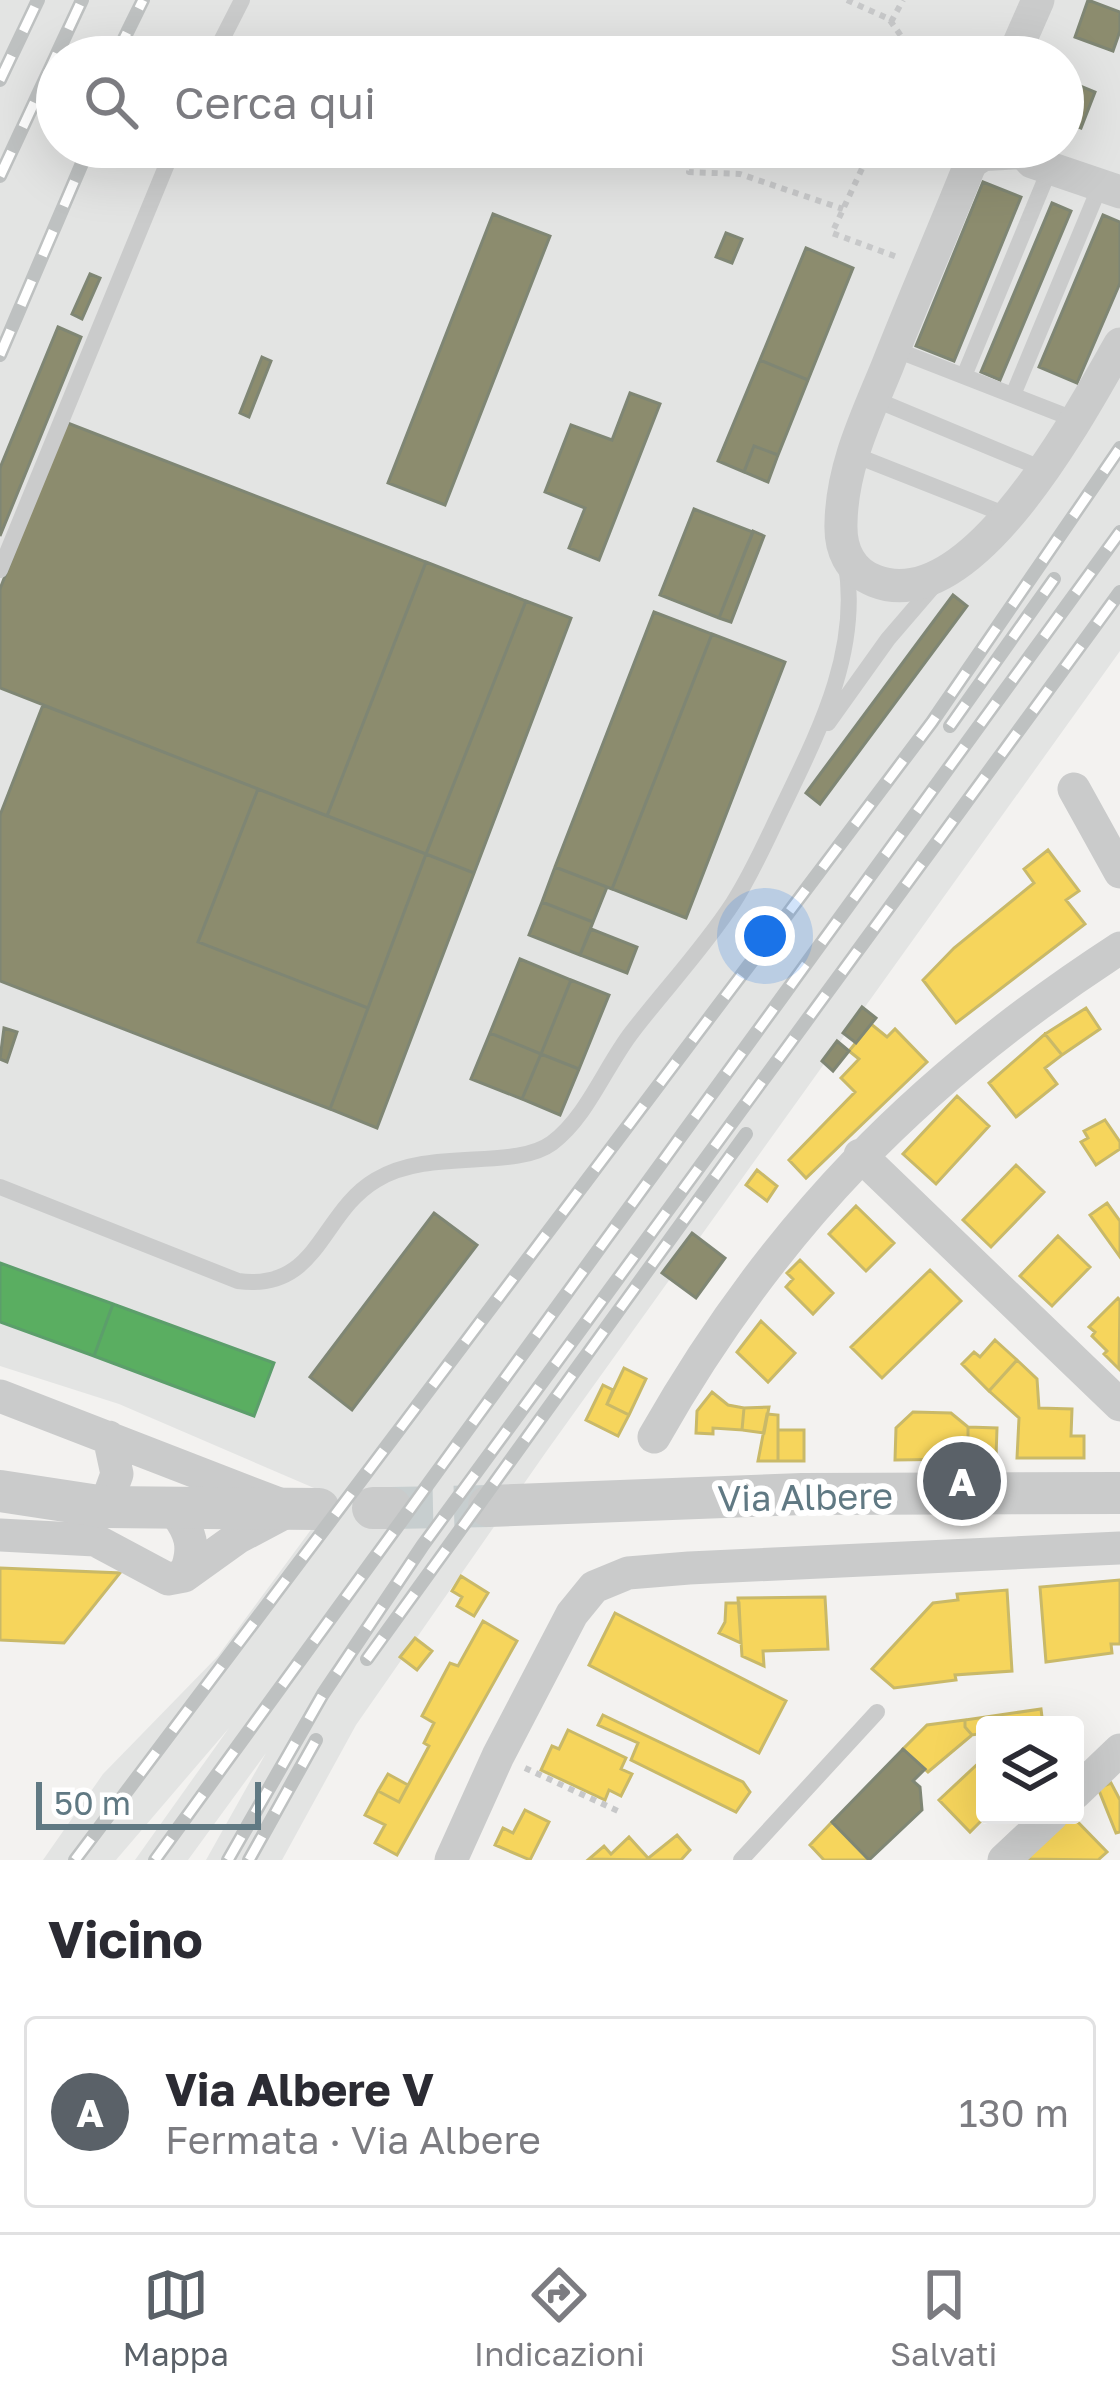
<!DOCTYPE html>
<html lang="it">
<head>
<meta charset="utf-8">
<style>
  :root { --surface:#fff; --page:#f2f2f3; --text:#2b2b33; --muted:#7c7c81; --line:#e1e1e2; --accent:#5a6168 }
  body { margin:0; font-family:"Golos Text",sans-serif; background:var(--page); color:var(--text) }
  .controls { position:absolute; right:36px; bottom:36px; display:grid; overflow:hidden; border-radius:12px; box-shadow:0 12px 48px #0002 }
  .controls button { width:108px; height:108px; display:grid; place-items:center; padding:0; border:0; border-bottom:3px solid var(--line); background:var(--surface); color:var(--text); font:60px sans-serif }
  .scale { position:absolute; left:36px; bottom:30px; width:225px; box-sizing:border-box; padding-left:12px; border:6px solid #607983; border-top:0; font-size:33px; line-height:42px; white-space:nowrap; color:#607983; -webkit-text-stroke:9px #fff; paint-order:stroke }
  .you { position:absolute; left:765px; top:936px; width:42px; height:42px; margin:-30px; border:9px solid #fff; border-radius:50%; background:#1a73e8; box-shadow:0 0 0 18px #1a73e833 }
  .badge { display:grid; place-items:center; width:78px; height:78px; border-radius:50%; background:var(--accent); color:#fff; font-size:39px; font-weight:700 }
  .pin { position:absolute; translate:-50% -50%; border:6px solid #fff; box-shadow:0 3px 12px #0006 }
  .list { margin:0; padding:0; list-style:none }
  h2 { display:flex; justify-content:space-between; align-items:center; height:156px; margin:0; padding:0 48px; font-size:51px }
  h2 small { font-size:39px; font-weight:400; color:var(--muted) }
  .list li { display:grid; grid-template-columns:78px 1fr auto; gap:36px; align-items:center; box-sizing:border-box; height:192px; margin:0 24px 24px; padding:0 24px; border:3px solid var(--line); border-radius:12px }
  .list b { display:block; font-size:45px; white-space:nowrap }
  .list p { margin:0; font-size:39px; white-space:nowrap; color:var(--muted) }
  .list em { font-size:39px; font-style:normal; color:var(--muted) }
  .icon { flex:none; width:66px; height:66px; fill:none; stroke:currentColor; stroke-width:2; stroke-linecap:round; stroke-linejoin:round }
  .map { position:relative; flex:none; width:1120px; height:1860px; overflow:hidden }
  .search { position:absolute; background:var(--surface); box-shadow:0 12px 48px #0002; left:36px; right:36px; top:36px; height:132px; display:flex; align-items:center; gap:30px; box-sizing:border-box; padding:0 42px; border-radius:66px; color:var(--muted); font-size:45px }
  .sheet { height:372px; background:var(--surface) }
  nav { display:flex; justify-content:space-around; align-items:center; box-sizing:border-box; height:168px; border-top:3px solid var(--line); background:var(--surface); font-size:33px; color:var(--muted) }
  nav a { display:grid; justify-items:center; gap:6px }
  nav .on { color:var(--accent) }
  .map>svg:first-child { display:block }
</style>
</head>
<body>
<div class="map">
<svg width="1120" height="1860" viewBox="0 0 1120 1860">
  <rect width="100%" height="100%" fill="#f3f2f0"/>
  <path fill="#e3e4e3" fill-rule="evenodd" d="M0 0H1120V651L546 1452 356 1725 282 1860H206L266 1753 188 1860H135L229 1728 116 1860H43L103 1774 218 1656 335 1497 119 1404 0 1366ZM57 57H1063V147H57Z"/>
  <path fill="#f6d55c" stroke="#c9b968" stroke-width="3" d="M1048 850 1079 891 1066 900 1085 924 956 1023 923 980 954 948 1034 883 1024 869Z
    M1086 1008 1100 1029 1062 1055 1045 1034Z
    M871 1024 887 1037 895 1029 927 1062 806 1178 789 1160 855 1092 841 1078 859 1059 849 1051Z
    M1045 1034 1062 1055 1045 1068 1057 1084 1016 1117 989 1083Z
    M957 1096 989 1126 936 1184 903 1154Z
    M1105 1120 1120 1142V1149L1096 1165 1081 1142 1088 1138 1084 1131Z
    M1016 1165 1044 1192 991 1247 963 1220Z
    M757 1170 777 1186 767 1201 746 1185Z
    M1107 1203 1120 1221V1257L1090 1215Z
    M856 1206 894 1243 866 1271 829 1234Z
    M1058 1236 1090 1267 1052 1306 1020 1276Z
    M800 1260 833 1293 813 1314 786 1287 793 1279 787 1273Z
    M930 1270 961 1301 882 1378 851 1347Z
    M1118 1298 1120 1300 1119 1369 1104 1354 1107 1351 1092 1336 1095 1332 1089 1327Z
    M761 1321 795 1353 768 1382 737 1352Z
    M995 1340 1017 1360 989 1391 962 1364 974 1352 980 1357Z
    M1017 1360 1037 1379 1039 1408 1072 1409 1071 1436H1084V1458H1017L1019 1418 989 1391Z
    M624 1368 646 1379 629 1415 607 1404Z
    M603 1385 613 1390 607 1404 629 1415 618 1436 586 1420Z
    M712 1392 728 1405 744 1408 742 1430 713 1428V1434L696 1433 697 1411Z
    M769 1407 764 1433 742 1430 744 1408Z
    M913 1412 951 1413 968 1427V1459L895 1460 896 1428Z
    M767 1414 778 1415V1461H758Z
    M968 1427 997 1428 996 1457 968 1458Z
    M778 1430H804V1461H778Z
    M0 1568 120 1573 64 1643 0 1640Z
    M461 1576 488 1593 474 1616 457 1606 462 1597 452 1591Z
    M1120 1580V1644H1111L1112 1653 1046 1662 1040 1587Z
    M1007 1590 1012 1671 955 1675 956 1680 894 1688 872 1669 933 1603 958 1600 957 1594Z
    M825 1597 828 1649 763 1651 764 1666 742 1656 738 1598Z
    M726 1603H739L741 1643 719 1633 725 1622Z
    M615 1613 786 1701 759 1753 589 1665Z
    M483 1621 517 1641 397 1855 375 1843 385 1825 365 1815 378 1791 399 1802 429 1746 424 1743 434 1723 422 1716 450 1663 458 1666Z
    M415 1638 432 1651 417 1670 400 1657Z
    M1041 1709 1043 1725H985V1733L972 1735 965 1727V1720Z
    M603 1715 743 1782 750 1792 736 1812 631 1760 638 1743 598 1725Z
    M965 1720V1727L972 1735 928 1772 903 1749 927 1725Z
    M568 1730 626 1758 621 1769 632 1774 621 1796 609 1790 605 1800 541 1770 552 1746 559 1749Z
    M985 1757 987 1815 970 1832 939 1800Z
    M388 1774 408 1785 399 1802 378 1791Z
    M1111 1783 1120 1800V1832L1116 1833 1098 1788Z
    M525 1810 549 1822 530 1860 495 1845 503 1828 513 1833Z
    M1072 1816 1107 1852 1098 1860 1026 1859Z
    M832 1822 869 1860H824L810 1845Z
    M677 1835 690 1850 681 1860H646Z
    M629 1837 648 1858 646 1860 589 1859 604 1846 611 1854Z"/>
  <path fill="#5aae61" stroke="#5c9e6b" stroke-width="3" d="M0 1263 113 1304 94 1356 0 1322Z
    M113 1304 274 1363 254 1416 94 1356Z"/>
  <path fill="#8c8c6e" stroke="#7f8674" stroke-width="3" d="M1088 0 1120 12V31L1113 51 1075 37Z
    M1063 79 1095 92 1081 128 1063 121Z
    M983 182 1021 197 954 361 916 346Z
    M1052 203 1071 211 1000 380 981 372Z
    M493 214 550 236 445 505 388 483Z
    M1103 215 1120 222V283L1077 383 1039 367Z
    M726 233 742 239 732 263 716 257Z
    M806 248 853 268 808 380 760 360Z
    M90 274 100 278 82 319 72 314Z
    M58 327 81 337 0 536V468Z
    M262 357 271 361 249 417 240 413Z
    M760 360 808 380 778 455 754 446 744 472 718 461Z
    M630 393 660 404 599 560 569 548 585 508 545 492 571 425 612 440Z
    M65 422 426 562 327 816 0 688V589Z
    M754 446 778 455 768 482 744 472Z
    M694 509 753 532 719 618 660 595Z
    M753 531 764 536 731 622 719 618Z
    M426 562 526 601 426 854 327 816Z
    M953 595 967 606 820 804 806 793Z
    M526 601 571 618 474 873 426 854Z
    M654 612 712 634 612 889 555 867Z
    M712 634 785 662 686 918 612 889Z
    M43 705 258 789 198 942 368 1008 330 1109 0 981V815Z
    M258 789 426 854 368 1008 198 942Z
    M426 854 474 873 377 1128 330 1109Z
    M555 867 607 887 593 922 542 902Z
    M542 902 593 922 580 955 529 935Z
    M591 929 637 947 627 973 580 955Z
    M520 959 571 980 541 1054 490 1033Z
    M571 980 609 995 579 1069 541 1054Z
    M862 1007 876 1018 856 1043 843 1033Z
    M4 1028 17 1032 7 1062 0 1059Z
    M490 1033 541 1054 522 1099 471 1079Z
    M837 1041 849 1051 833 1071 822 1061Z
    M541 1054 579 1069 560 1115 522 1099Z
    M434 1213 477 1245 352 1410 310 1377Z
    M692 1233 725 1258 696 1298 662 1273Z
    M903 1749 925 1769 913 1781 920 1787 922 1810 869 1860 832 1822Z"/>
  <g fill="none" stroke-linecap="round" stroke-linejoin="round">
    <path stroke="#c7cecf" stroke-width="42" stroke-dasharray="42 21" stroke-linecap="butt" d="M391 1508 489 1506"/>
    <path stroke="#c7c8c9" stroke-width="6" stroke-dasharray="6 6" stroke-linecap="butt" d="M847 0 889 19 916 57
      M891 22 903 0
      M693 147 689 172 740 174 843 209
      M872 147 832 233 897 257
      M525 1768 620 1812"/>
    <path stroke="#cacbcb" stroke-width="16" d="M213 57 242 0
      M970 173 986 163 1025 161
      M894 349 1076 420
      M964 376 1050 168
      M1013 395 1100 186
      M874 399 1045 470
      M852 454 1009 516
      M0 570 174 147
      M828 723 888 639 937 582
      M0 1187 238 1281C319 1292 320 1213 376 1180 430 1147 514 1171 552 1143 587 1117 605 1067 632 1032 665 989 703 949 733 903 753 872 767 839 783 806 820 729 860 651 846 564
      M741 1860 877 1712"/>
    <path stroke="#cacbcb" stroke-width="33" d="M1013 57 1038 0
      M977 147C948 221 916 293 887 367 866 418 842 467 841 523 840 549 849 571 875 581 972 619 1081 412 1120 344
      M1019 147 1032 162 1120 192
      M1074 789 1120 872
      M860 1155 1120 1405
      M0 1396 279 1504
      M654 1437C773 1227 918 1079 1120 948
      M105 1507 117 1474 109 1437
      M172 1508C191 1531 197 1548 184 1576
      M0 1535 95 1540 168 1579 184 1576 237 1538 290 1510
      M1075 1793 1120 1750
      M451 1860 498 1756 572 1614 594 1587 628 1573 689 1568 1120 1548
      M1004 1860 1052 1815"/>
    <path stroke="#cacbcb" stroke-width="42" d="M0 1491 105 1507 319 1509
      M489 1506 802 1494 1120 1493
      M373 1508H391"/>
    <defs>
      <path id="rail" d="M115 57 143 0
        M0 80 38 0
        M0 176 82 0
        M0 355 89 147
        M950 726 1054 579
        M367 1659 746 1134
        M75 1860 932 722 1120 448
        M155 1860 1120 532
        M228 1860 323 1694 423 1545 1120 592
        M249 1860 316 1740"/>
    </defs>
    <use href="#rail" stroke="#bec1c1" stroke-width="14"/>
    <use href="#rail" stroke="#fff" stroke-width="9" stroke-dasharray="27" stroke-linecap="butt"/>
  </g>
  <g text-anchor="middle" stroke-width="12" stroke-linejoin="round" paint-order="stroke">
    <g font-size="36" fill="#607983" stroke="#fff">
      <text transform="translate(805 1497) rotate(-1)" y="13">Via Albere</text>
    </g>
  </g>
</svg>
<div class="controls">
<button><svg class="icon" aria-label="layers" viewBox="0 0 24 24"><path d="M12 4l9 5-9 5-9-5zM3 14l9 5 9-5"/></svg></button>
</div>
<div class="scale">50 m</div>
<div class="you"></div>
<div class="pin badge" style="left:962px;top:1481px">A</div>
<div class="search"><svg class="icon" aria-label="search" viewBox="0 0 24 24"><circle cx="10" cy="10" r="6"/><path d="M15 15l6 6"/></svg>Cerca qui</div>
</div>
<section class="sheet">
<h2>Vicino<small></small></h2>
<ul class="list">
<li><span class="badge">A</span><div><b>Via Albere V</b><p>Fermata · Via Albere</p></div><em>130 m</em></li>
</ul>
</section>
<nav>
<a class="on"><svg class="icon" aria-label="map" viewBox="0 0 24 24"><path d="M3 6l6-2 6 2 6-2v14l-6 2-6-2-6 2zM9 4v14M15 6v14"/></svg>Mappa</a>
<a><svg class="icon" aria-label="directions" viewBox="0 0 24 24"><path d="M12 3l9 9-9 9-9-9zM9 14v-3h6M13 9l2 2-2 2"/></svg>Indicazioni</a>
<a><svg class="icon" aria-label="saved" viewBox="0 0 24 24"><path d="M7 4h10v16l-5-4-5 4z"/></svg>Salvati</a>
</nav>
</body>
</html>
